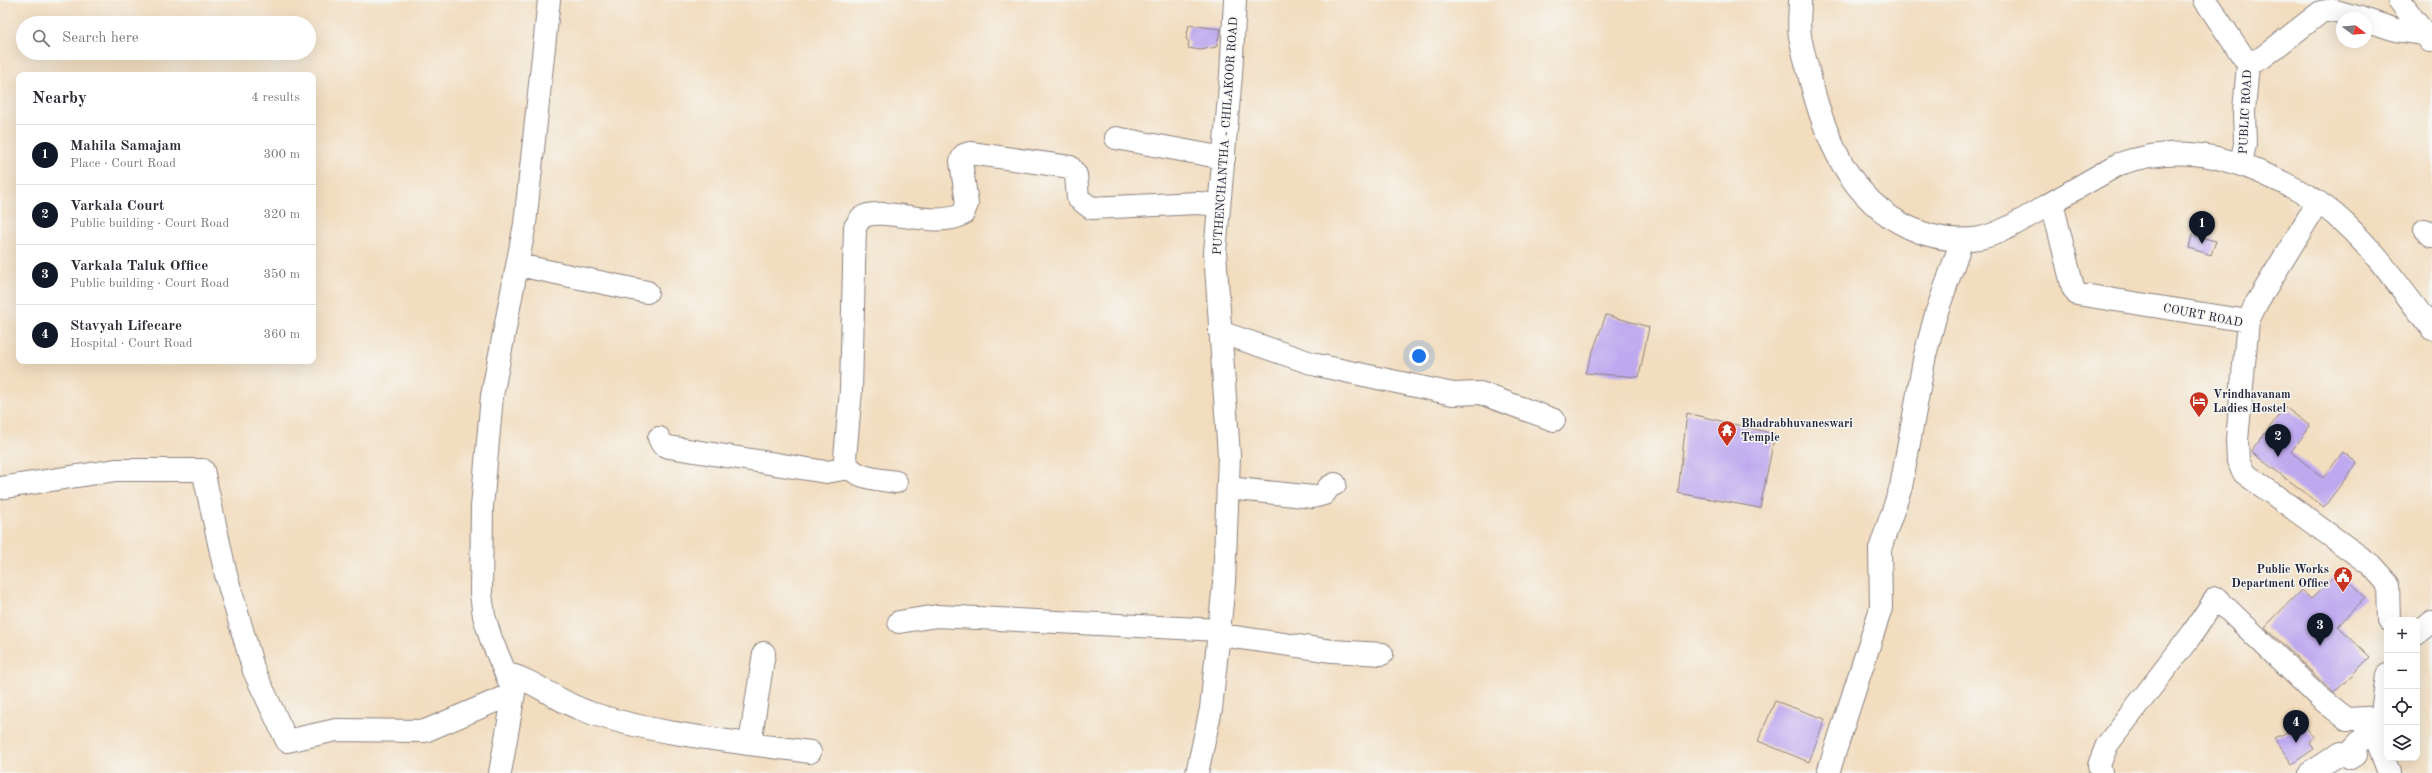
<!DOCTYPE html>
<html lang="en">
<head>
<meta charset="utf-8">
<style>
  :root { --surface:#fff; --page:#f2f2f3; --text:#2b2b33; --muted:#7c7c81; --line:#e1e1e2; --accent:#111827 }
  body { margin:0; font-family:"Old Standard TT",serif; background:var(--page); color:var(--text) }
  .controls { position:absolute; right:12px; bottom:12px; display:grid; overflow:hidden; border-radius:8px; box-shadow:0 4px 16px #0002 }
  .controls button { width:36px; height:36px; display:grid; place-items:center; padding:0; border:0; border-bottom:1px solid var(--line); background:var(--surface); color:var(--text); font:20px sans-serif }
  .compass { position:absolute; left:2336px; top:12px; width:36px; height:36px; border-radius:50%; background:var(--surface); box-shadow:0 4px 16px #0002; rotate:106deg }
  .you { position:absolute; left:1419px; top:356px; width:14px; height:14px; margin:-10px; border:3px solid #fff; border-radius:50%; background:#1a73e8; box-shadow:0 0 0 6px #1a73e833 }
  .badge { display:grid; place-items:center; width:26px; height:26px; border-radius:50%; background:var(--accent); color:#fff; font-size:13px; font-weight:700 }
  .pin { position:absolute; translate:-50% -33px; filter:drop-shadow(0 1px 2px #0008) }
  .pin::after { content:''; position:absolute; top:21px; width:14px; height:12px; background:inherit; clip-path:polygon(0 0,100% 0,50% 100%) }
  .list { margin:0; padding:0; list-style:none }
  h2 { display:flex; justify-content:space-between; align-items:center; height:52px; margin:0; padding:0 16px; font-size:17px }
  h2 small { font-size:13px; font-weight:400; color:var(--muted) }
  .list li { display:grid; grid-template-columns:26px 1fr auto; gap:12px; align-items:center; box-sizing:border-box; height:60px; padding:0 16px; border-top:1px solid var(--line) }
  .list b { display:block; font-size:15px; white-space:nowrap }
  .list p { margin:0; font-size:13px; white-space:nowrap; color:var(--muted) }
  .list em { font-size:13px; font-style:normal; color:var(--muted) }
  .icon { flex:none; width:22px; height:22px; fill:none; stroke:currentColor; stroke-width:2; stroke-linecap:round; stroke-linejoin:round }
  .map { position:relative; flex:none; width:2432px; height:773px; overflow:hidden }
  .search { position:absolute; background:var(--surface); box-shadow:0 4px 16px #0002; left:16px; top:16px; width:300px; height:44px; display:flex; align-items:center; gap:10px; box-sizing:border-box; padding:0 14px; border-radius:22px; color:var(--muted); font-size:15px }
  .panel { position:absolute; background:var(--surface); box-shadow:0 4px 16px #0002; left:16px; top:72px; width:300px; height:292px; border-radius:8px }
  .map>svg:first-child { display:block }
</style>
</head>
<body>
<div class="map">
<svg width="2432" height="773" viewBox="0 0 2432 773">
  <rect width="100%" height="100%" fill="#f6f6f2"/>
  <filter id="ink" filterUnits="userSpaceOnUse"><feTurbulence type="fractalNoise" baseFrequency=".025" numOctaves="2"/><feDisplacementMap in="SourceGraphic" scale="8" xChannelSelector="R" yChannelSelector="G"/><feConvolveMatrix kernelMatrix="1 2 1 2 8 2 1 2 1" color-interpolation-filters="sRGB"/></filter>
  <filter id="wash" filterUnits="userSpaceOnUse"><feTurbulence type="fractalNoise" baseFrequency=".012" numOctaves="4" result="noise"/><feDisplacementMap in="SourceGraphic" scale="16" xChannelSelector="R" yChannelSelector="G"/><feGaussianBlur stdDeviation="0.9" result="paint"/><feColorMatrix in="noise" values="0 0 0 0 0 0 0 0 0 0 0 0 0 0 0 0 0 1.4 0 .05"/><feComposite in="paint" operator="in"/></filter>
  <g filter="url(#wash)">
    <rect width="100%" height="100%" fill="#f2ddbf"/>
    <g id="blocks">
      <path fill="#bea9ef" d="M1189 25 1221 29 1216 47 1200 50 1188 48 1189 42 1186 39Z
        M2192 235 2216 241 2211 255 2189 248Z
        M1606 315 1649 327 1639 377 1585 373Z
        M2285 407 2310 426 2291 452 2323 478 2343 452 2357 463 2324 507 2251 452Z
        M1687 413 1775 434 1760 508 1678 493Z
        M2340 571 2365 597 2338 626 2370 657 2334 693 2265 627 2301 590 2311 599Z
        M1775 701 1825 719 1809 762 1758 741Z
        M2304 725 2315 738 2309 742 2314 749 2292 764 2274 738Z"/>
    </g>
  </g>
  <g filter="url(#ink)">
    <use href="#blocks" fill-opacity="0" stroke="#8a807d" stroke-width="1"/>
    <g fill="none" stroke-linecap="round" stroke-linejoin="round">
      <defs>
        <path id="minor" d="M2205 0 2248 64 2244 111 2245 144 2241 164
          M2399 0 2430 41
          M2366 20 2396 30 2424 34
          M2248 64 2263 57 2321 12 2332 10 2361 18
          M1116 138 1224 158
          M2318 202 2256 304 2248 321 2237 440 2238 461 2244 473 2371 565 2388 584 2389 620
          M2052 203 2073 288 2077 294 2248 321
          M2425 230 2432 236
          M518 265 647 292
          M1220 332 1317 365 1453 394 1480 393 1554 420
          M659 438 662 444 669 447 826 472 849 468
          M896 482C879 479 849 479 845 458L851 390 855 227 861 218C881 204 934 230 963 214L967 204 961 161 964 155 970 153 1070 167 1076 175 1078 198 1091 208 1198 203 1219 205
          M0 488 116 470H203L226 575 254 671 287 741 336 730 425 731 514 693
          M1228 488 1313 497 1324 494 1329 487 1335 484
          M899 622 937 616 1220 630
          M2417 634 2432 622
          M1220 635 1332 651 1382 654
          M506 673C538 682 559 703 588 712 655 735 740 742 810 752
          M2387 675 2378 743 2389 773
          M750 743 764 653
          M500 773 514 693 491 639 484 616 481 594 482 507 492 396 525 224 549 0
          M1828 773 1881 608 1880 549 1901 487 1925 355 1936 314 1962 240
          M2101 773 2099 765 2107 745 2192 634 2216 598 2320 698 2347 719 2383 717 2351 751 2356 755 2351 758 2341 753 2310 773"/>
        <path id="major" d="M1800 0C1800 12 1798 25 1800 36 1802 49 1806 62 1809 74 1824 136 1849 200 1910 228 1932 238 1956 242 1980 238 2003 233 2023 219 2043 208 2068 193 2093 179 2119 164 2175 145 2218 153 2271 177 2293 187 2315 198 2334 214 2372 246 2402 290 2432 329
          M1197 773 1211 709 1224 583 1229 456 1215 252 1231 75 1235 0"/>
      </defs>
      <use href="#minor" stroke="#8a807d" stroke-width="24"/>
      <use href="#major" stroke="#8a807d" stroke-width="24"/>
      <use href="#minor" stroke="#fff" stroke-width="22"/>
      <use href="#major" stroke="#fff" stroke-width="22"/>
    </g>
  </g>
  <defs>
    <symbol id="hotel-pin" viewBox="-11 -11 22 30"><path d="M0 17L-7.5 6A9.5 9.5 0 1 1 7.5 6Z" fill="#c8321e" stroke="#f6f6f2"/><path d="M-6-4.5h1.5V1H6V5H4.5V3h-9V5H-6ZM-4 0a1.8 1.8 0 1 1 3.6 0ZM.5 0V-2.5h3Q6-2.5 6 0Z" fill="#fff"/></symbol>
    <symbol id="temple-pin" viewBox="-11 -11 22 30"><path d="M0 17L-7.5 6A9.5 9.5 0 1 1 7.5 6Z" fill="#c8321e" stroke="#f6f6f2"/><path d="M0-6L5-2H3V0L6.5 2.5H4V6H1.5V3h-3V6H-4V2.5H-6.5L-3 0V-2H-5Z" fill="#fff"/></symbol>
    <symbol id="civic-pin" viewBox="-11 -11 22 30"><path d="M0 17L-7.5 6A9.5 9.5 0 1 1 7.5 6Z" fill="#c8321e" stroke="#f6f6f2"/><path d="M-.6-6.5H3V-4.5H.6V-3L4-1V1h2V6H-6V1h2V-1L-.6-3ZM-1.2 2.5V6h2.4V2.5Z" fill="#fff"/></symbol>
  </defs>
  <g fill-rule="evenodd">
    <use href="#hotel-pin" x="2188" y="390" width="22" height="30"/>
    <use href="#temple-pin" x="1716" y="419" width="22" height="30"/>
    <use href="#civic-pin" x="2332" y="565" width="22" height="30"/>
  </g>
  <g text-anchor="middle" stroke-width="3" stroke-linejoin="round" paint-order="stroke">
    <g font-size="12" fill="#22223b" stroke="#f6f6f2">
      <text transform="translate(2245 112) rotate(-87)" y="4">PUBLIC ROAD</text>
      <text transform="translate(1225 136) rotate(-86)" y="4">PUTHENCHANTHA - CHILAKOOR ROAD</text>
      <text transform="translate(2203 315) rotate(11)" y="4">COURT ROAD</text>
    </g>
    <g font-size="12" font-weight="bold" fill="#22223b" stroke="#f6f6f2" text-anchor="start">
      <text x="2213" y="398">Vrindhavanam<tspan x="2213" dy="14">Ladies Hostel</tspan></text>
      <text x="1741" y="427">Bhadrabhuvaneswari<tspan x="1741" dy="14">Temple</tspan></text>
      <text x="2329" y="573" text-anchor="end">Public Works<tspan x="2329" dy="14">Department Office</tspan></text>
    </g>
  </g>
</svg>
<div class="controls">
<button>+</button>
<button>−</button>
<button><svg class="icon" aria-label="locate" viewBox="0 0 24 24"><circle cx="12" cy="12" r="6"/><path d="M12 2v4M12 18v4M2 12h4M18 12h4"/></svg></button>
<button><svg class="icon" aria-label="layers" viewBox="0 0 24 24"><path d="M12 4l9 5-9 5-9-5zM3 14l9 5 9-5"/></svg></button>
</div>
<svg class="compass" viewBox="-18 -18 36 36"><path d="M0-13l5 13h-10z" fill="#e53935"/><path d="M0 13l5-13h-10z" fill="#7c7c81"/></svg>
<div class="you"></div>
<div class="pin badge" style="left:2202px;top:244px">1</div>
<div class="pin badge" style="left:2278px;top:457px">2</div>
<div class="pin badge" style="left:2320px;top:646px">3</div>
<div class="pin badge" style="left:2296px;top:743px">4</div>
<div class="search"><svg class="icon" aria-label="search" viewBox="0 0 24 24"><circle cx="10" cy="10" r="6"/><path d="M15 15l6 6"/></svg>Search here</div>
<section class="panel">
<h2>Nearby<small>4 results</small></h2>
<ul class="list">
<li><span class="badge">1</span><div><b>Mahila Samajam</b><p>Place · Court Road</p></div><em>300 m</em></li>
<li><span class="badge">2</span><div><b>Varkala Court</b><p>Public building · Court Road</p></div><em>320 m</em></li>
<li><span class="badge">3</span><div><b>Varkala Taluk Office</b><p>Public building · Court Road</p></div><em>350 m</em></li>
<li><span class="badge">4</span><div><b>Stavyah Lifecare</b><p>Hospital · Court Road</p></div><em>360 m</em></li>
</ul>
</section>
</div>
</body>
</html>
